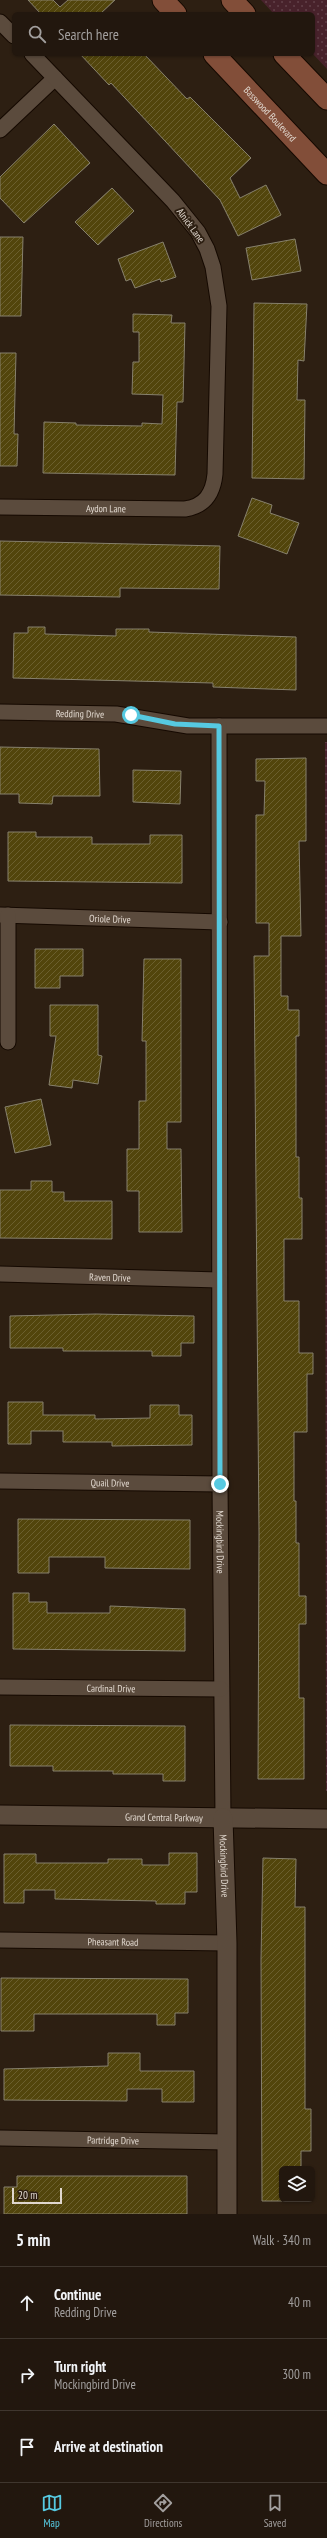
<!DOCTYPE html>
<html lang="en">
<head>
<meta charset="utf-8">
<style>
  :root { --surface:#22170e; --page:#2a2017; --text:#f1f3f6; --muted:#a29f9e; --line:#3f362e; --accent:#56c9e1 }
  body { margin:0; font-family:"PT Sans Narrow",sans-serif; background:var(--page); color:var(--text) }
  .controls { position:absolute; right:12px; bottom:12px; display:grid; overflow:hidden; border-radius:6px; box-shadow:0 1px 3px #0004 }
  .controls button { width:36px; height:36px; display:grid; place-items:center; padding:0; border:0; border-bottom:1px solid var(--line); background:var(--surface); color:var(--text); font:20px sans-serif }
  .scale { position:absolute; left:12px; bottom:10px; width:50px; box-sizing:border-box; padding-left:4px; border:2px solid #e0d7ce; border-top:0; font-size:11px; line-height:14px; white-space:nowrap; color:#e0d7ce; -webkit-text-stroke:3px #2d1f12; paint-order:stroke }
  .stop { position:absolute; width:12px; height:12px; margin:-9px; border:3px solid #56c9e1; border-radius:50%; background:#fff }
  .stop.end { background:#56c9e1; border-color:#fff; box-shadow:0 1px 4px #0008 }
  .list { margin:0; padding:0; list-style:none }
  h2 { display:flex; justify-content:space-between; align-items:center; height:52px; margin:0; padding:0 16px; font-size:17px }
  h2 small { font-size:13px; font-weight:400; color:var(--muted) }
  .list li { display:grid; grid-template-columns:26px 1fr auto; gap:12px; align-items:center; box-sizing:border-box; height:72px; padding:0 16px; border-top:1px solid var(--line) }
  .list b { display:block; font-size:15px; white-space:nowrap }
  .list p { margin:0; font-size:13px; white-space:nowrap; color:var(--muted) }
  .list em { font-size:13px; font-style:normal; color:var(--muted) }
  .icon { flex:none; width:22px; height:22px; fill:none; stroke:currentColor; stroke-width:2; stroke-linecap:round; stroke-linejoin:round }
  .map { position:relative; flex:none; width:327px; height:2214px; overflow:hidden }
  .search { position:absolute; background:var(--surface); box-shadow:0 1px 3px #0004; left:12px; right:12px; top:12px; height:44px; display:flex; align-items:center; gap:10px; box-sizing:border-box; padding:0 14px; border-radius:6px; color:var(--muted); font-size:15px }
  .sheet { height:268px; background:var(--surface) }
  nav { display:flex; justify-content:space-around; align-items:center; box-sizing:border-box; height:56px; border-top:1px solid var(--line); background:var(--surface); font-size:11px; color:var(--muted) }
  nav a { display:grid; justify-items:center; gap:2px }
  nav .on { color:var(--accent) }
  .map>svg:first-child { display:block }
</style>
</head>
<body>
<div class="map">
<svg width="327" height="2214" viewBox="0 0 327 2214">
  <defs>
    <pattern id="grass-dots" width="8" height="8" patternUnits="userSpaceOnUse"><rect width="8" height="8" fill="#48222b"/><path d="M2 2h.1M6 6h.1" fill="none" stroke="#624149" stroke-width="1.8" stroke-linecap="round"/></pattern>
    <pattern id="building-hatch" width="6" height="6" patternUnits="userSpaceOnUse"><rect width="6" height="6" fill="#52450c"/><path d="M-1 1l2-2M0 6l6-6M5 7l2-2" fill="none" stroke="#6b5f2e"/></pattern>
  </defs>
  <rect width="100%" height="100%" fill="#2d1f12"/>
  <path fill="url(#grass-dots)" d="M261 0H327V69L313 54V14H274Z
    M325 742H327V1791H326Z"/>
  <path fill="url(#building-hatch)" stroke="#87816d" d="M28 0H53L60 7 68 0H115L100 14H41Z
    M80 54H144L187 99 190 97 251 158 230 178 240 198 266 185 281 215 238 236 220 200 111 83 109 85Z
    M54 124 90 163 24 223 0 198V177Z
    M112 188 134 211 98 245 75 222Z
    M0 237H23L21 316H0Z
    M295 239 301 271 252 280 246 248Z
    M163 242 176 277 161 282 160 279 135 288 131 279 126 281 118 259Z
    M254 303 307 304 304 361 298 360 297 400H305L304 479 252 478Z
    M133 314 172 315 171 323H185L183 402H177L175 475 43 473 44 422 76 423V425L142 426V423L162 424 163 395 132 394 133 362H139V332H133Z
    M0 353H16L14 434H18L17 466H0Z
    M252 498 272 505 270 513 299 523 287 554 238 536Z
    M0 541 220 546 219 589 120 588V597L0 595Z
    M28 627H45V634L116 636V629H149V632L296 637V690L213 687V683L13 678 14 633H28Z
    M0 747 99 749 100 796H53L52 804 19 803V794H0Z
    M306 758V841H299L301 936H281V996H288V1010H299V1036H296V1157H299V1198H302V1239H284V1301H299V1353H313V1374H307V1432H294V1501H296V1543H299V1596H306V1624H299V1698H304V1779H258L259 1533 254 956H269V923H256V815H264L265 781H256V759Z
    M133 770 181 771 180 804 133 802Z
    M8 832H36V837H92V844H150V835H182V883L8 881Z
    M35 949H83V976H60V988H35Z
    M144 959H181V1122H167V1149H181L182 1232H139V1191H127V1149H139V1101H146V1041H142Z
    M50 1005H98V1055L102 1056 98 1084 73 1080 72 1088 49 1085 56 1036H50Z
    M41 1099 51 1145 15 1153 5 1107Z
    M31 1181H52V1192H64V1201H112V1239L0 1238V1190H31Z
    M96 1314 194 1316V1343H181V1356H152V1351H63V1348H10V1316Z
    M8 1402H43V1415H95V1419L150 1418V1405H179V1415H192V1445L112 1446V1442H63V1431H31V1444H8Z
    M18 1519 190 1520V1569L105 1568V1557H49V1573H18Z
    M13 1593H29V1602H47V1613H110V1606L185 1609V1651L13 1649Z
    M10 1725 185 1726V1781H163V1774H113V1771H53V1766H10Z
    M169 1853H197V1892H185V1904H156V1901L55 1899V1890H24V1903H4V1854H36V1863H108V1859H142V1865H169Z
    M263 1858 296 1859 295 1907H305V2109H311V2151H301V2169H282V2201H262L261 1959Z
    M1 1978 188 1979V2013H175V2025H157V2014H34V2031H1Z
    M108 2053H140V2071H194V2102H162V2089H127V2101L4 2100V2069L108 2066Z
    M17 2176H187V2214H4V2187H17Z"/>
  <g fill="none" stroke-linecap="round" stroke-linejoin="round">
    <defs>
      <g id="minor">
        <path d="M0 22 14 36"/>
        <path d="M0 130 55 78"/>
        <path id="s1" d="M0 507 185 509C205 506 213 494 215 474L219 306 213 267 207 249 198 232 173 201 32 54"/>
        <path id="s2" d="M0 712 116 714 188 726H327"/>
        <path id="s3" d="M219 726 220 1484 223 1818"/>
        <path id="s4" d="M0 915 220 922"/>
        <path d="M8 915V1042"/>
        <path id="s5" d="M0 1274 219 1280"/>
        <path id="s6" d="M0 1481 220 1484"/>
        <path id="s7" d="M0 1687 221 1689"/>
        <path id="s8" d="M0 1940 227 1943"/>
        <path id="s9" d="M0 2138 227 2142"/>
      </g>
      <g id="tertiary">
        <path id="s10" d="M0 1815 327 1819"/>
        <path id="s11" d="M223 1818 227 1943V2214"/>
      </g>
      <g id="secondary">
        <path d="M163 0 176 14"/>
        <path d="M232 0 245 14"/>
        <path id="s12" d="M214 54 327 174"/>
        <path d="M284 54 327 99"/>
      </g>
    </defs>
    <use href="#minor" stroke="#150901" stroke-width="17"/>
    <use href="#tertiary" stroke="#150901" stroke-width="21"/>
    <use href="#secondary" stroke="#150901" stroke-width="23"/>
    <use href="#minor" stroke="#5b4b3d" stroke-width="15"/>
    <use href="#tertiary" stroke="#5b4b3d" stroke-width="19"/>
    <use href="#secondary" stroke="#824e39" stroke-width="21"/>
  </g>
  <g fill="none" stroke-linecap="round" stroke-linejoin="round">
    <path stroke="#56c9e1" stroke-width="5" d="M131 715 175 724 219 726 220 1484"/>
  </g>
  <g text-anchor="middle" stroke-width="4" stroke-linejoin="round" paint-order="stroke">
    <g font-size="10" fill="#e0d7ce" stroke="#2d1f12">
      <text dy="4" stroke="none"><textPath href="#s12" startOffset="82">Basswood Boulevard</textPath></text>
      <text transform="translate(191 225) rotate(54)" y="4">Alnick Lane</text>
      <text dy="4" stroke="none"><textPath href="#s1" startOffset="106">Aydon Lane</textPath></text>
      <text dy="4" stroke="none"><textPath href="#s2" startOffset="80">Redding Drive</textPath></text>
      <text dy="4" stroke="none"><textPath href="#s4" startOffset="110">Oriole Drive</textPath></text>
      <text dy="4" stroke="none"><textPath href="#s5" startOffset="110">Raven Drive</textPath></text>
      <text dy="4" stroke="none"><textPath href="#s6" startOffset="110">Quail Drive</textPath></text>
      <text dy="4" stroke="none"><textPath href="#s3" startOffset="816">Mockingbird Drive</textPath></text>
      <text dy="4" stroke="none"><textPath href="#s7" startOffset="111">Cardinal Drive</textPath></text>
      <text dy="4" stroke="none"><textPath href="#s10" startOffset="164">Grand Central Parkway</textPath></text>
      <text dy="4" stroke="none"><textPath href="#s11" startOffset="48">Mockingbird Drive</textPath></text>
      <text dy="4" stroke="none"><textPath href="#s8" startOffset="113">Pheasant Road</textPath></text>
      <text dy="4" stroke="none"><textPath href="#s9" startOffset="113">Partridge Drive</textPath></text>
    </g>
  </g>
</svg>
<div class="controls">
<button><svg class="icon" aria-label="layers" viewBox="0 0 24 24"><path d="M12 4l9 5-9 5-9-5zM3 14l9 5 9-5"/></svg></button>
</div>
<div class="scale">20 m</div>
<div class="stop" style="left:131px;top:715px"></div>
<div class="stop end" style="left:220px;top:1484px"></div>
<div class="search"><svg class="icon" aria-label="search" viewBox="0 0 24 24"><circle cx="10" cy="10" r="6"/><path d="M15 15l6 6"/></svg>Search here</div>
</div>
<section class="sheet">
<h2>5 min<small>Walk · 340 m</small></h2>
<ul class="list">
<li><svg class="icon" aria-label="ahead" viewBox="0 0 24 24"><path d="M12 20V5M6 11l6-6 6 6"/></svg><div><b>Continue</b><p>Redding Drive</p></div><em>40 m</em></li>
<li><svg class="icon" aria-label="right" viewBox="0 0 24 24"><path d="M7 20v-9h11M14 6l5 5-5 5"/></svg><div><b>Turn right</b><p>Mockingbird Drive</p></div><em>300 m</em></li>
<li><svg class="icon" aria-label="arrive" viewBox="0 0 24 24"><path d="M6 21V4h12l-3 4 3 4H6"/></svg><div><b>Arrive at destination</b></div></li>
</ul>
</section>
<nav>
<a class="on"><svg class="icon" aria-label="map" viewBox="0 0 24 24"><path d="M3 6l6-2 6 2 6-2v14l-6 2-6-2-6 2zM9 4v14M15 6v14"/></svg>Map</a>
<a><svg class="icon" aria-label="directions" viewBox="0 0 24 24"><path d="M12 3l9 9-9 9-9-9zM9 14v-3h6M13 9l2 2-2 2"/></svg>Directions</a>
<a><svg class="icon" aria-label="saved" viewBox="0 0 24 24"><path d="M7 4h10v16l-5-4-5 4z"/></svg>Saved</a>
</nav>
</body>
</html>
